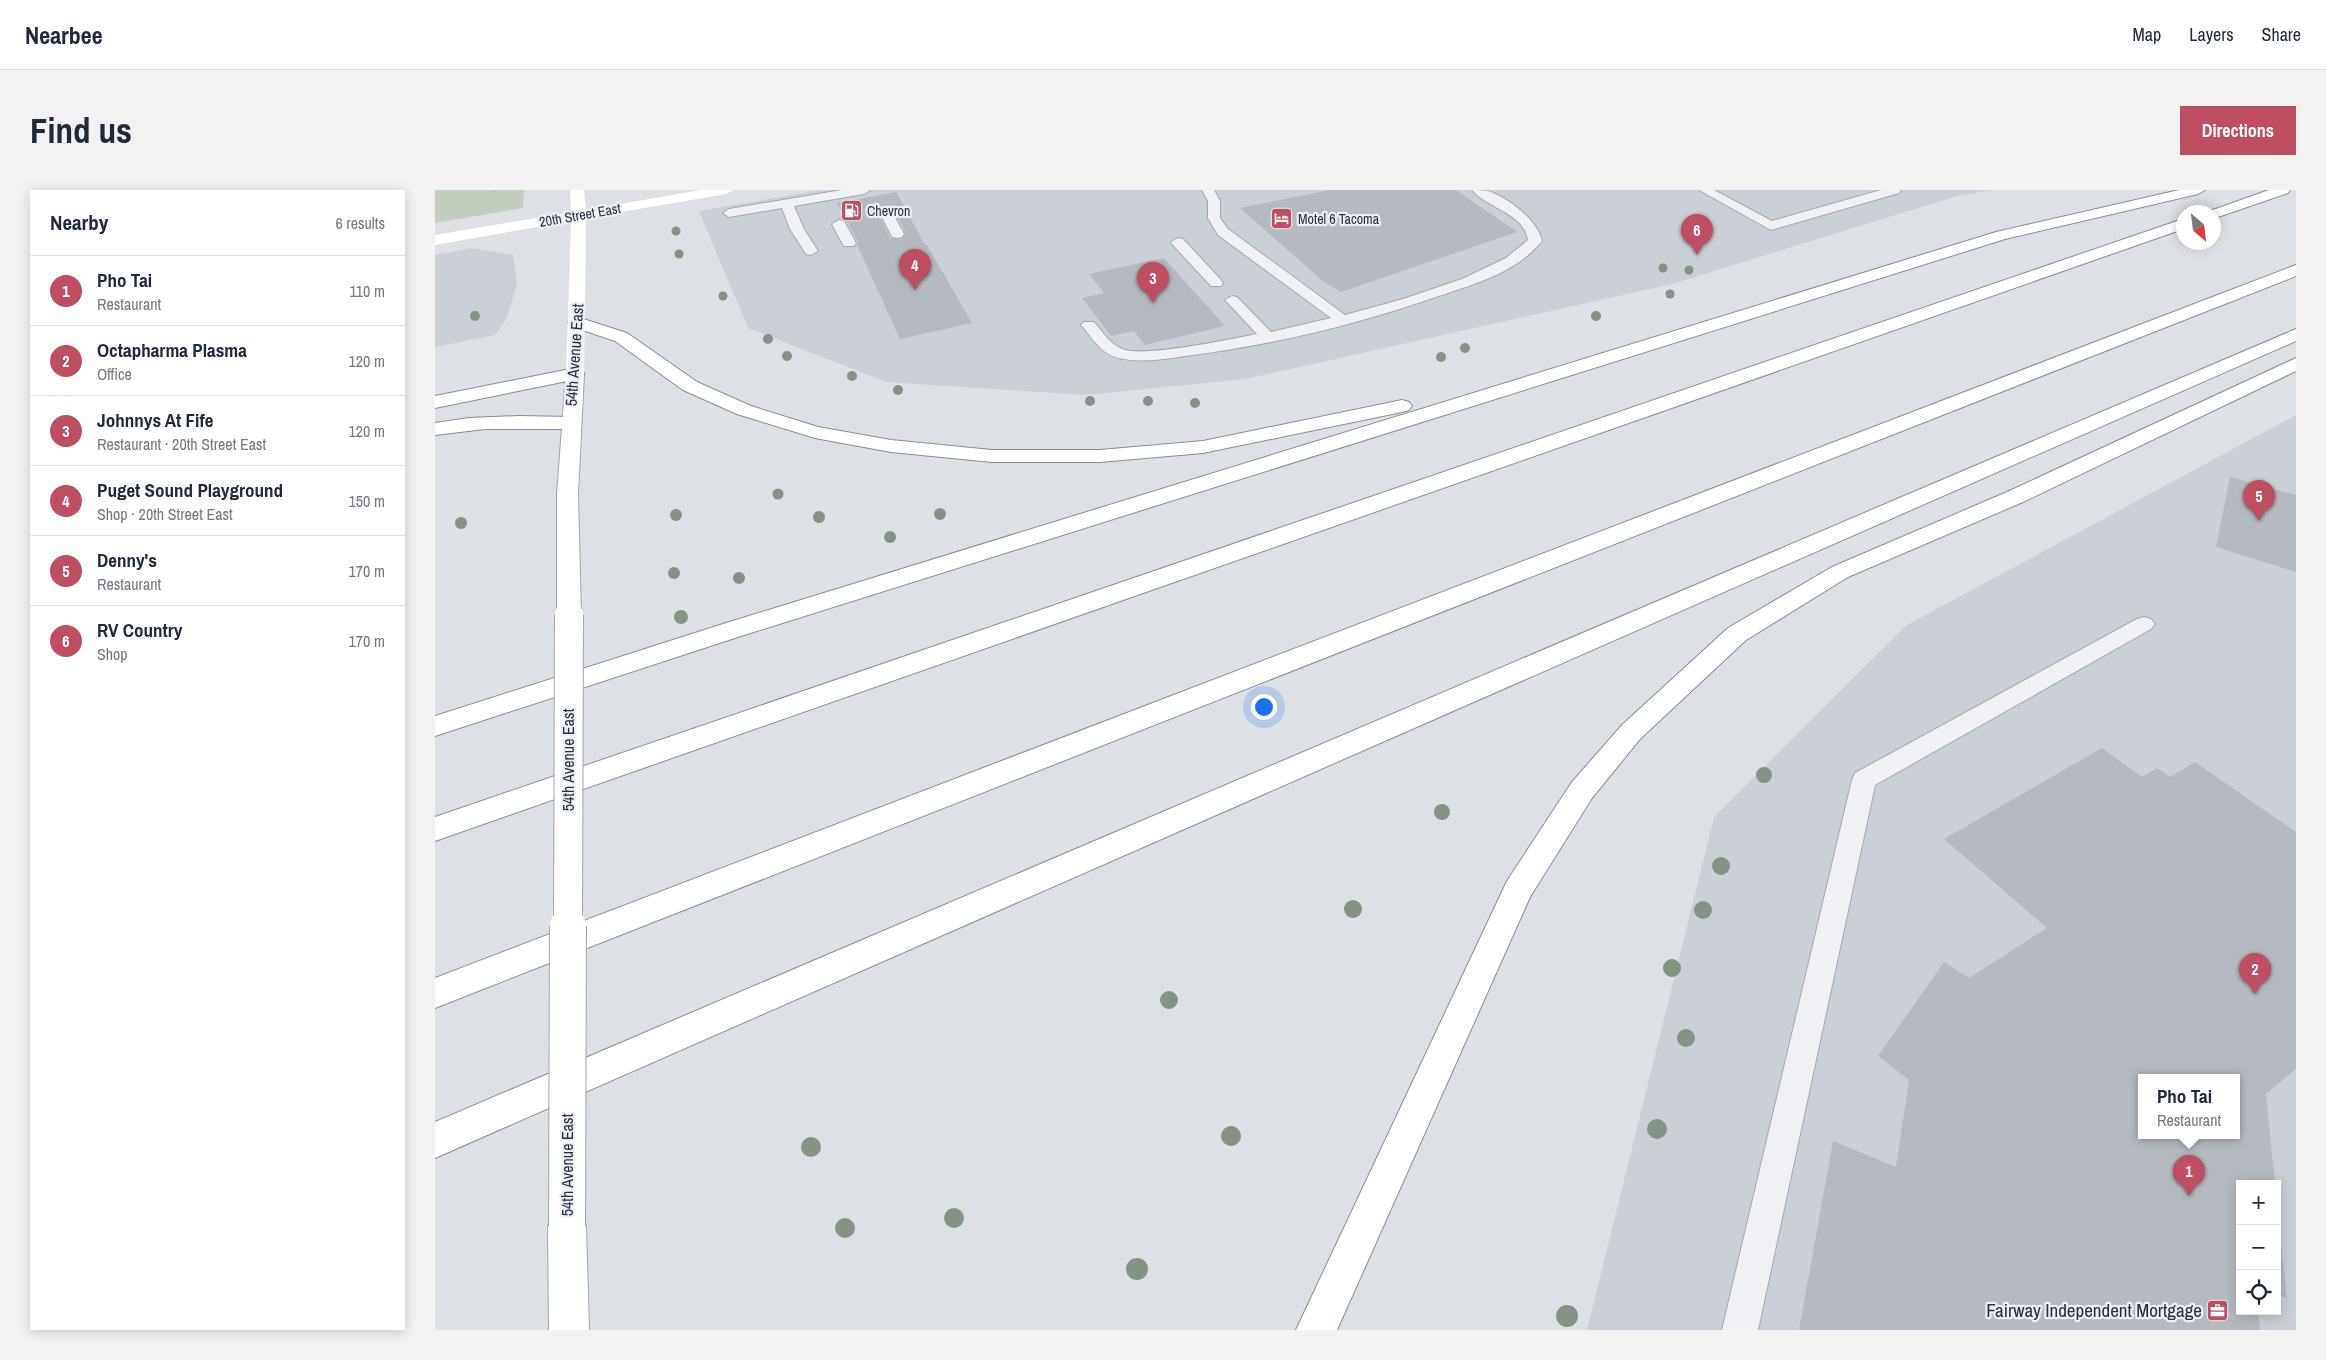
<!DOCTYPE html>
<html lang="en">
<head>
<meta charset="utf-8">
<style>
  :root { --surface:#fff; --page:#f2f2f3; --text:#1f2937; --muted:#747a83; --line:#e0e1e3; --accent:#be4e61 }
  body { margin:0; font-family:"Archivo Narrow",sans-serif; background:var(--page); color:var(--text) }
  .controls { position:absolute; right:15px; bottom:15px; display:grid; overflow:hidden; border-radius:0px; box-shadow:0 2px 12px #0003 }
  .controls button { width:45px; height:45px; display:grid; place-items:center; padding:0; border:0; border-bottom:1px solid var(--line); background:var(--surface); color:var(--text); font:25px sans-serif }
  .compass { position:absolute; left:1741px; top:15px; width:45px; height:45px; border-radius:50%; background:var(--surface); box-shadow:0 2px 12px #0003; rotate:152deg }
  .you { position:absolute; left:828px; top:516px; width:18px; height:18px; margin:-12px; border:4px solid #fff; border-radius:50%; background:#1a73e8; box-shadow:0 0 0 8px #1a73e833 }
  .badge { display:grid; place-items:center; width:32px; height:32px; border-radius:50%; background:var(--accent); color:#fff; font-size:16px; font-weight:700 }
  .pin { position:absolute; translate:-50% -41px; filter:drop-shadow(0 1px 2px #0008) }
  .pin::after { content:''; position:absolute; top:26px; width:18px; height:15px; background:inherit; clip-path:polygon(0 0,100% 0,50% 100%) }
  .popup { position:absolute; left:1703px; top:884px; width:102px; height:65px; box-sizing:border-box; display:grid; place-content:center; border-radius:0px; background:var(--surface); filter:drop-shadow(0 1px 4px #0005); font-size:16px; white-space:nowrap; color:var(--muted) }
  .popup b { font-size:19px; color:var(--text) }
  .popup::after { content:''; position:absolute; left:50%; top:100%; margin-left:-10px; border:10px solid transparent; border-top-color:var(--surface) }
  .list { margin:0; padding:0; list-style:none }
  h2 { display:flex; justify-content:space-between; align-items:center; height:65px; margin:0; padding:0 20px; font-size:21px }
  h2 small { font-size:16px; font-weight:400; color:var(--muted) }
  .list li { display:grid; grid-template-columns:32px 1fr auto; gap:15px; align-items:center; box-sizing:border-box; height:70px; padding:0 20px; border-top:1px solid var(--line) }
  .list b { display:block; font-size:19px; white-space:nowrap }
  .list p { margin:0; font-size:16px; white-space:nowrap; color:var(--muted) }
  .list em { font-size:16px; font-style:normal; color:var(--muted) }
  .icon { flex:none; width:28px; height:28px; fill:none; stroke:currentColor; stroke-width:2; stroke-linecap:round; stroke-linejoin:round }
  .map { position:relative; flex:none; width:1861px; height:1140px; overflow:hidden; border-radius:0px }
  header { display:flex; align-items:center; gap:30px; box-sizing:border-box; height:70px; padding:0 25px; background:var(--surface); border-bottom:1px solid var(--line) }
  header strong { font-size:24px }
  nav { display:flex; gap:28px; margin-inline-start:auto; font-size:18px }
  .intro { display:flex; align-items:center; justify-content:space-between; box-sizing:border-box; height:120px; padding:0 30px }
  h1 { margin:0; font-size:35px }
  .button { padding:12px 22px; border-radius:0px; background:var(--accent); color:#fff; font-size:18px; font-weight:700 }
  main { display:flex; gap:30px; padding:0 30px }
  aside { flex:1; background:var(--surface); border-radius:0px; box-shadow:0 2px 12px #0003 }
  .map>svg:first-child { display:block }
</style>
</head>
<body>
<header>
<strong>Nearbee</strong>
<nav><a>Map</a><a>Layers</a><a>Share</a></nav>
</header>
<div class="intro"><h1>Find us</h1><a class="button">Directions</a></div>
<main>
<aside>
<h2>Nearby<small>6 results</small></h2>
<ul class="list">
<li><span class="badge">1</span><div><b>Pho Tai</b><p>Restaurant</p></div><em>110 m</em></li>
<li><span class="badge">2</span><div><b>Octapharma Plasma</b><p>Office</p></div><em>120 m</em></li>
<li><span class="badge">3</span><div><b>Johnnys At Fife</b><p>Restaurant · 20th Street East</p></div><em>120 m</em></li>
<li><span class="badge">4</span><div><b>Puget Sound Playground</b><p>Shop · 20th Street East</p></div><em>150 m</em></li>
<li><span class="badge">5</span><div><b>Denny's</b><p>Restaurant</p></div><em>170 m</em></li>
<li><span class="badge">6</span><div><b>RV Country</b><p>Shop</p></div><em>170 m</em></li>
</ul>
</aside>
<div class="map">
<svg width="1861" height="1140" viewBox="0 0 1861 1140">
  <rect width="100%" height="100%" fill="#dde0e5"/>
  <path fill="#cbd0d6" fill-rule="evenodd" d="M385 0H1556L1519 7 1237 94 810 189 650 205 451 192 313 138 264 21Z
    M36 58 78 65 82 94 72 128 60 145 0 157V65Z
    M1861 225V1140H1152L1279 627 1472 435ZM1706 887H1802V945H1706ZM1805 994H1842V1121H1805Z"/>
  <path fill="#c3cebf" d="M0 0H89L88 18 0 33Z"/>
  <path fill="#b5bac1" fill-rule="evenodd" d="M895 0H1021L1082 42 906 102 889 92 805 18Z
    M461 2 490 55H492L537 133 465 149 422 55 423 52 402 13ZM452 19 459 21 471 43 467 49 455 48 444 25Z
    M729 68 790 136 710 155 699 141 676 146 647 108 669 103 654 84Z
    M1795 287 1861 305V382L1781 357Z
    M1667 558 1707 587 1722 578 1735 587 1760 572 1861 642V879L1831 904 1840 994H1805V1121H1823L1825 1140H1364L1398 951 1461 977 1474 890 1443 866 1509 772 1534 788 1612 738 1509 649ZM1706 887H1802V945H1706Z
    M1842 1016 1852 1108 1842 1104Z"/>
  <g fill="none" stroke-linecap="round" stroke-linejoin="round">
    <defs>
      <path id="lane" d="M407 0H435L429 4 359 16 369 39 383 61 376 65 371 64 355 39 347 18 294 27 288 23 294 19Z
        M767 0H779L785 11V28L793 39 910 125 968 109 1027 89 1071 68 1093 50C1088 22 1053 19 1037 0 1042 0 1048 0 1053 1 1072 7 1103 30 1107 51 1101 59 1090 68 1081 74 1059 89 1030 97 1004 106 924 134 841 154 758 165 736 168 711 173 689 169 670 167 660 153 649 138L646 135 649 132H659C667 141 675 154 687 159 707 168 797 149 822 144L790 110 797 106 802 107 836 142 896 128 783 45 773 28V11Z
        M1264 0H1279L1337 31 1446 0H1466L1464 3 1336 40Z
        M452 21 457 22 469 44 467 47 462 48 457 47 446 25Z
        M404 30 409 31 421 53 419 56H409L407 53 397 34Z
        M743 48 748 49 786 90 788 93 786 96H776L738 55 736 52Z
        M1709 427 1716 429 1720 434 1716 439 1440 595 1323 1140H1287L1417 590 1420 583 1702 429Z"/>
      <path id="primary" d="M140 178 147 180 149 184 143 304 146 425 143 431 134 433 125 431 122 425V304L131 184 133 180Z
        M132 1017 146 1022 151 1036 154 1140H114L113 1036 118 1022Z"/>
      <path id="highway" d="M1744 0H1770L1763 4 1570 49 306 446 0 546V526L288 434 1561 42Z
        M1834 0H1855L1853 3 1783 27 1778 28V22H1772Z
        M1748 29V39L0 651V627Z
        M1861 75V86L0 818V788Z
        M142 127 192 143 262 192 316 216 383 237 456 250 557 260H665L768 251 967 210 974 212 977 216 974 220 967 222 768 263 665 272H557L456 262 380 248 302 224 248 200 180 151 136 136 133 132 136 128Z
        M1861 139V151L0 968V932Z
        M1861 168V181L1588 312 1413 387 1311 450 1205 549 1157 608 1095 707 902 1140H861L1072 691 1137 592 1187 535 1293 438 1397 377 1572 302Z
        M140 178 147 180 149 184 147 188 0 218V206Z
        M84 226 135 227 142 229 145 233 142 237 135 239H50L0 245V233L34 228Z"/>
    </defs>
    <use href="#lane" stroke="#a3a7ae" stroke-width="2"/>
    <use href="#primary" stroke="#9ea5af" stroke-width="2"/>
    <use href="#highway" stroke="#868e9a" stroke-width="2"/>
    <path stroke="#b7bbc0" stroke-width="2" stroke-dasharray="2.5 2.5" stroke-linecap="butt" d="M59 2 65 0"/>
    <use href="#lane" fill="#eff1f4" fill-rule="evenodd"/>
    <path fill="#fff" fill-rule="evenodd" d="M135 0H149L151 20 266 0H298L291 4 151 28 149 184 147 188 140 190 133 188 131 184 136 31 0 55V45L136 22Z"/>
    <use href="#primary" fill="#fff" fill-rule="evenodd"/>
    <use href="#highway" fill="#fff" fill-rule="evenodd"/>
    <defs>
      <path id="primary-bridge-far1" d="M133 737 134 425"/>
      <path id="primary-bridge" d="M132 1036 133 736"/>
    </defs>
    <use href="#primary-bridge-far1" stroke="#9ea5af" stroke-width="30" stroke-linecap="butt"/>
    <use href="#primary-bridge" stroke="#9ea5af" stroke-width="38" stroke-linecap="butt"/>
    <use href="#primary-bridge-far1" stroke="#fff" stroke-width="28"/>
    <use href="#primary-bridge" stroke="#fff" stroke-width="36"/>
  </g>
  <g fill="#859385">
    <circle cx="241" cy="41" r="4.5"/>
    <circle cx="244" cy="64" r="4.5"/>
    <circle cx="1228" cy="78" r="4.5"/>
    <circle cx="1254" cy="80" r="4.5"/>
    <circle cx="1235" cy="104" r="4.5"/>
    <circle cx="288" cy="106" r="4.5"/>
    <circle cx="40" cy="126" r="5"/>
    <circle cx="1161" cy="126" r="5"/>
    <circle cx="333" cy="149" r="5"/>
    <circle cx="1030" cy="158" r="5"/>
    <circle cx="352" cy="166" r="5"/>
    <circle cx="1006" cy="167" r="5"/>
    <circle cx="417" cy="186" r="5"/>
    <circle cx="463" cy="200" r="5"/>
    <circle cx="655" cy="211" r="5"/>
    <circle cx="713" cy="211" r="5"/>
    <circle cx="760" cy="213" r="5"/>
    <circle cx="343" cy="304" r="5.5"/>
    <circle cx="505" cy="324" r="6"/>
    <circle cx="241" cy="325" r="6"/>
    <circle cx="384" cy="327" r="6"/>
    <circle cx="26" cy="333" r="6"/>
    <circle cx="455" cy="347" r="6"/>
    <circle cx="239" cy="383" r="6"/>
    <circle cx="304" cy="388" r="6"/>
    <circle cx="246" cy="427" r="7"/>
    <circle cx="1329" cy="585" r="8"/>
    <circle cx="1007" cy="622" r="8"/>
    <circle cx="1286" cy="676" r="9"/>
    <circle cx="918" cy="719" r="9"/>
    <circle cx="1268" cy="720" r="9"/>
    <circle cx="1237" cy="778" r="9"/>
    <circle cx="734" cy="810" r="9"/>
    <circle cx="1251" cy="848" r="9"/>
    <circle cx="1222" cy="939" r="10"/>
    <circle cx="796" cy="946" r="10"/>
    <circle cx="376" cy="957" r="10"/>
    <circle cx="519" cy="1028" r="10"/>
    <circle cx="410" cy="1038" r="10"/>
    <circle cx="702" cy="1079" r="11"/>
    <circle cx="1132" cy="1126" r="11"/>
  </g>
  <defs>
    <symbol id="fuel-square" viewBox="-11 -11 22 22"><rect x="-9" y="-9" width="18" height="18" rx="4" fill="#be4e61" stroke="#eceff3"/><path d="M-5.5-6h7V0h2V4h1.3V-2.5L3-4.5l.8-.8L6-3V5H2.5V1h-1V6h-7ZM-4.2-4.7v3.2H.2V-4.7Z" fill="#fff"/></symbol>
    <symbol id="hotel-square" viewBox="-11 -11 22 22"><rect x="-9" y="-9" width="18" height="18" rx="4" fill="#be4e61" stroke="#eceff3"/><path d="M-6-4.5h1.5V1H6V5H4.5V3h-9V5H-6ZM-4 0a1.8 1.8 0 1 1 3.6 0ZM.5 0V-2.5h3Q6-2.5 6 0Z" fill="#fff"/></symbol>
    <symbol id="office-square" viewBox="-11 -11 22 22"><rect x="-9" y="-9" width="18" height="18" rx="4" fill="#be4e61" stroke="#eceff3"/><path d="M-6-3h4V-5.5h4V-3h4V5H-6ZM-1-4.5V-3h2v-1.5ZM-6 0V1H6V0Z" fill="#fff"/></symbol>
  </defs>
  <g fill-rule="evenodd">
    <use href="#fuel-square" x="404" y="8" width="25" height="25"/>
    <use href="#hotel-square" x="834" y="16" width="25" height="25"/>
    <use href="#office-square" x="1770" y="1108" width="25" height="25"/>
  </g>
  <g text-anchor="middle" stroke-width="4.5" stroke-linejoin="round" paint-order="stroke">
    <g font-size="14" fill="#282f3a" stroke="#eceff3" text-anchor="start">
      <text x="432" y="26">Chevron</text>
      <text x="863" y="34">Motel 6 Tacoma</text>
    </g>
    <g font-size="14" fill="#282f3a" stroke="#eceff3">
      <text transform="translate(145 25) rotate(-10)" y="5">20th Street East</text>
    </g>
    <g font-size="16" fill="#282f3a" stroke="#eceff3">
      <text transform="translate(139 165) rotate(-86)" y="6">54th Avenue East</text>
      <text transform="translate(133 570) rotate(-90)" y="6">54th Avenue East</text>
      <text transform="translate(132 975) rotate(-90)" y="6">54th Avenue East</text>
    </g>
    <g font-size="19" fill="#282f3a" stroke="#eceff3" text-anchor="end">
      <text x="1767" y="1127">Fairway Independent Mortgage</text>
    </g>
  </g>
</svg>
<div class="controls">
<button>+</button>
<button>−</button>
<button><svg class="icon" aria-label="locate" viewBox="0 0 24 24"><circle cx="12" cy="12" r="6"/><path d="M12 2v4M12 18v4M2 12h4M18 12h4"/></svg></button>
</div>
<svg class="compass" viewBox="-18 -18 36 36"><path d="M0-13l5 13h-10z" fill="#e53935"/><path d="M0 13l5-13h-10z" fill="#747a83"/></svg>
<div class="you"></div>
<div class="pin badge" style="left:1754px;top:1006px">1</div>
<div class="popup"><b>Pho Tai</b>Restaurant</div>
<div class="pin badge" style="left:1820px;top:804px">2</div>
<div class="pin badge" style="left:718px;top:113px">3</div>
<div class="pin badge" style="left:480px;top:100px">4</div>
<div class="pin badge" style="left:1824px;top:331px">5</div>
<div class="pin badge" style="left:1262px;top:65px">6</div>
</div>
</main>
</body>
</html>
